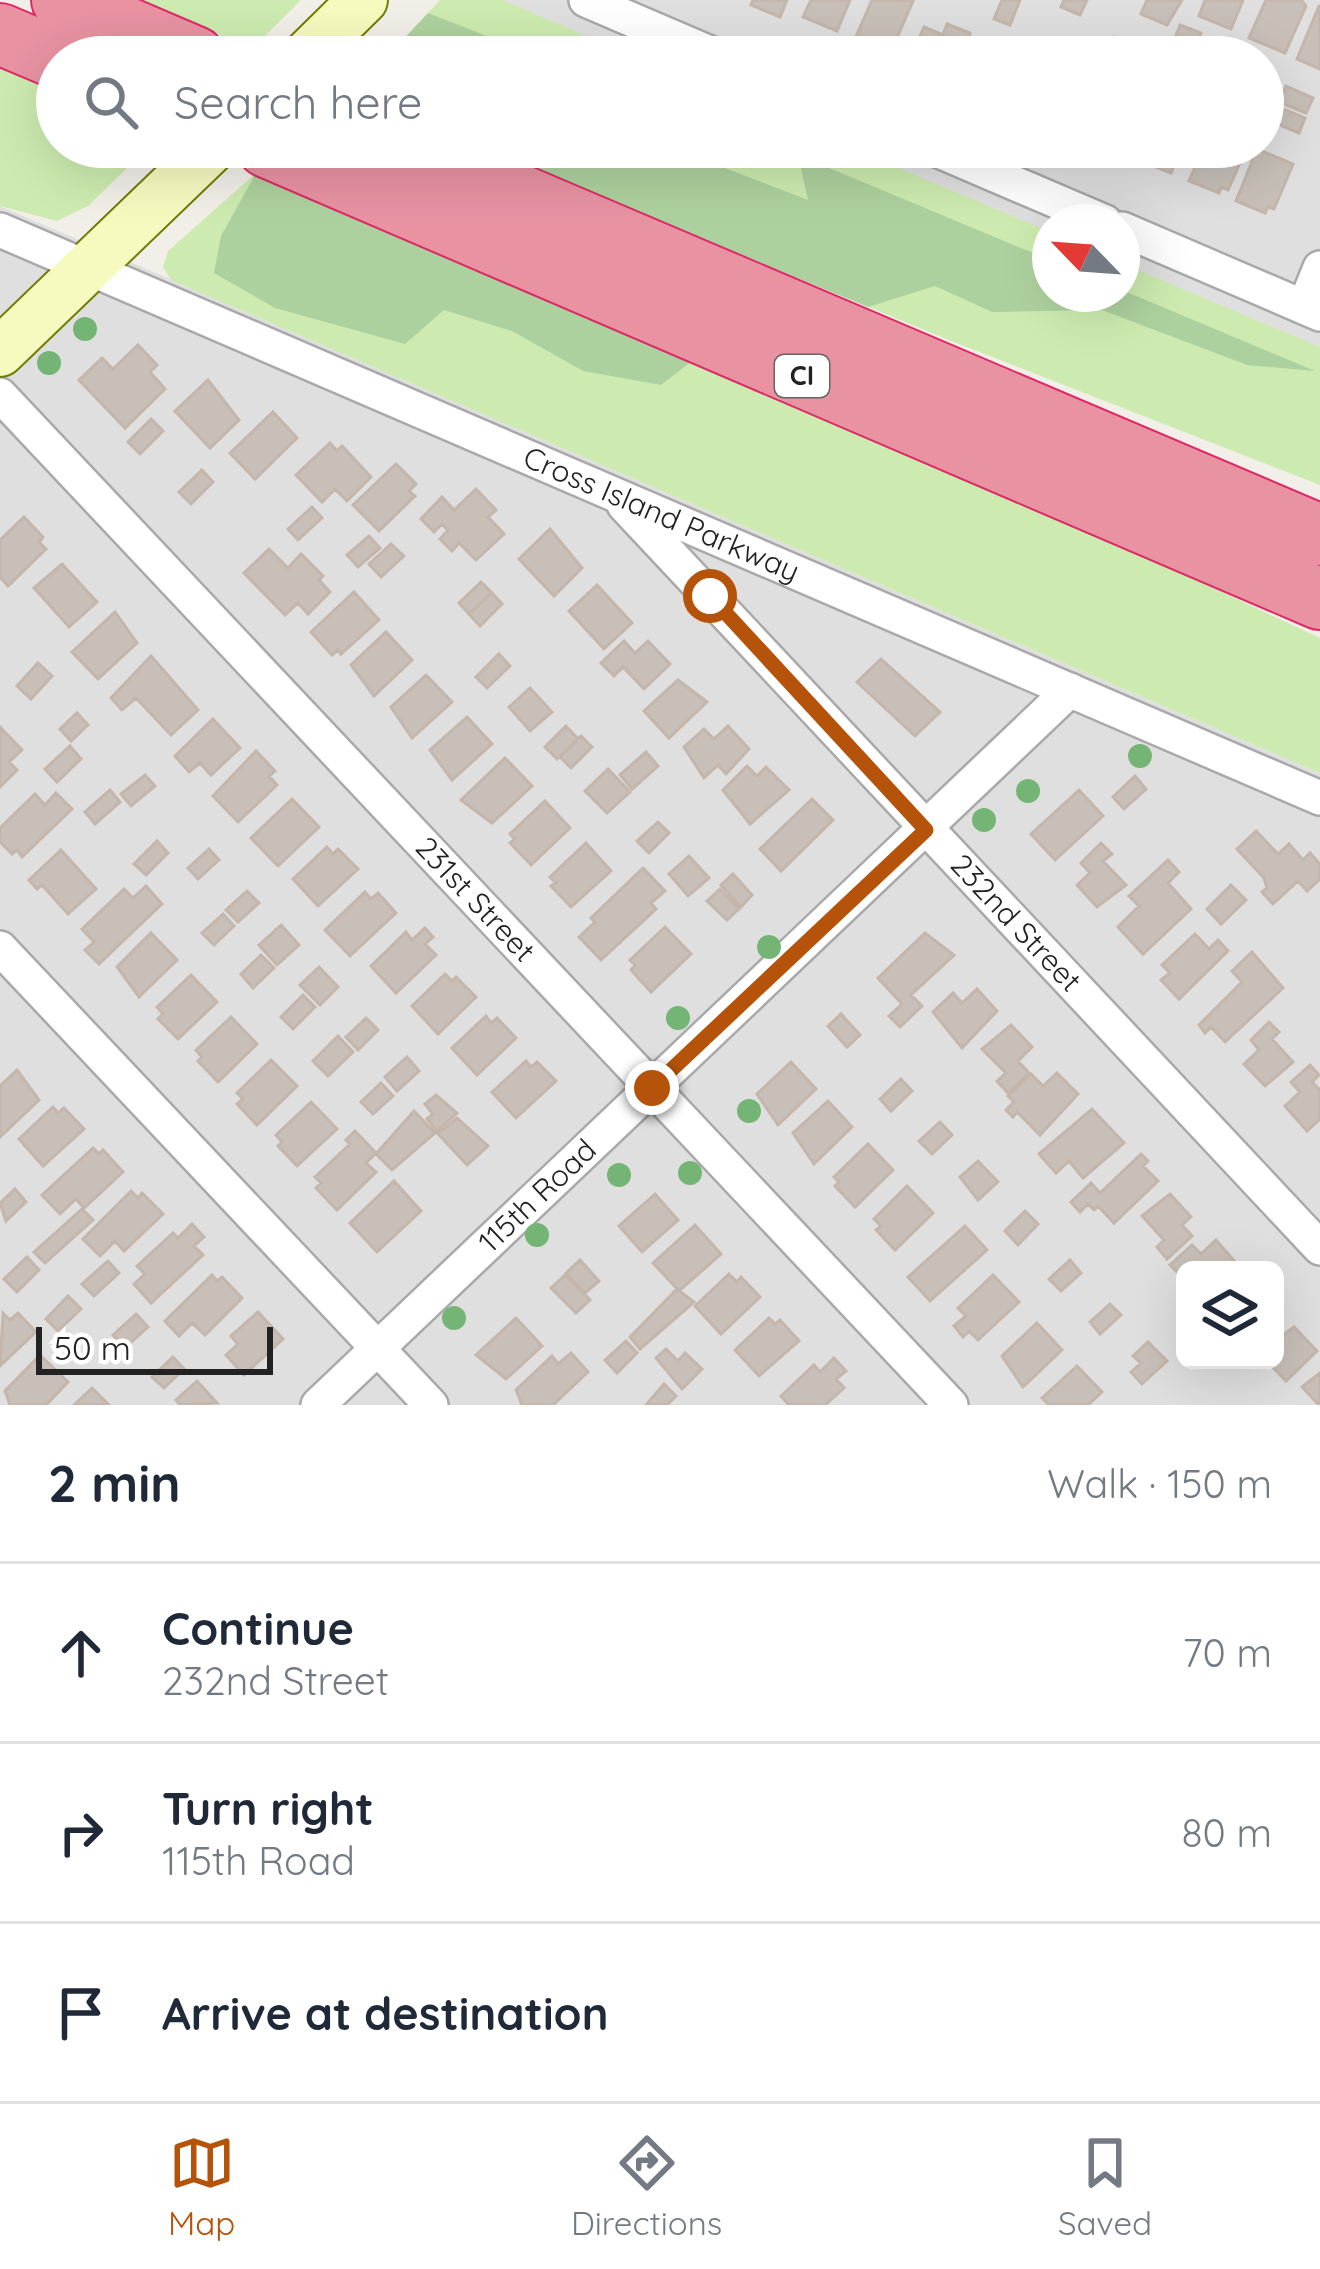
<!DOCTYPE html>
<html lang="en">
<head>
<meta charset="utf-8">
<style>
  :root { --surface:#fff; --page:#f6f6f7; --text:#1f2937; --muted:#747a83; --line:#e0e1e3; --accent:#b45309 }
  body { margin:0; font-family:Quicksand,sans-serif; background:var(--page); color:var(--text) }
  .controls { position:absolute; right:36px; bottom:36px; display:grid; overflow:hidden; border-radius:18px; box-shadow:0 12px 48px #0002 }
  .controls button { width:108px; height:108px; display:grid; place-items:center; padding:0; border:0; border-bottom:3px solid var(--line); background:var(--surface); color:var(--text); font:60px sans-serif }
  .compass { position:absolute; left:1032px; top:204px; width:108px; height:108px; border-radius:50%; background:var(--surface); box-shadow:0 12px 48px #0002; rotate:295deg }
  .scale { position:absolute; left:36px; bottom:30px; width:237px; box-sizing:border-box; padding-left:12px; border:6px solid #222; border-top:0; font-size:33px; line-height:42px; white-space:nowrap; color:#222; -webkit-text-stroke:9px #fff; paint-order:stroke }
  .stop { position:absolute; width:36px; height:36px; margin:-27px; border:9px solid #b45309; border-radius:50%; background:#fff }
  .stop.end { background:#b45309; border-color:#fff; box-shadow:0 3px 12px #0008 }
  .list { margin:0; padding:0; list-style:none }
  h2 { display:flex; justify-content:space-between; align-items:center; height:156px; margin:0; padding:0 48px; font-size:51px }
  h2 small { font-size:39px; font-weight:400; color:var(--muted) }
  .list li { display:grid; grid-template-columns:78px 1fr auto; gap:36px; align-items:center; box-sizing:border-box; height:180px; padding:0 48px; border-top:3px solid var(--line) }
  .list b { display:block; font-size:45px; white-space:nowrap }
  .list p { margin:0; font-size:39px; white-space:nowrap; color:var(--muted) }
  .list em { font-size:39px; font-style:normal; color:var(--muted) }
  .icon { flex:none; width:66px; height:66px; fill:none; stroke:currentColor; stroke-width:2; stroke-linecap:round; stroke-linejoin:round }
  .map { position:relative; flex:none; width:1320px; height:1405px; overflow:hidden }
  .search { position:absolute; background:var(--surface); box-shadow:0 12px 48px #0002; left:36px; right:36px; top:36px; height:132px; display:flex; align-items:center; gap:30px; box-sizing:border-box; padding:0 42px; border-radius:66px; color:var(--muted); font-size:45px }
  .sheet { height:696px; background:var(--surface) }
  nav { display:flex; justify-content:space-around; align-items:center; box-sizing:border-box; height:168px; border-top:3px solid var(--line); background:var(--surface); font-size:33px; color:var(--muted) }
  nav a { display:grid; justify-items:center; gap:6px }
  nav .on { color:var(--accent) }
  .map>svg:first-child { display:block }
</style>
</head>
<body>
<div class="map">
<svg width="1320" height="1405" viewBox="0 0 1320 1405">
  <rect width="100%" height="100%" fill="#f2efe9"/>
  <path fill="#e0dfdf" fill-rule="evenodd" d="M466 0H1320V359L1122 275V222H1050V245L816 147H1263V57H602Z
    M0 206 1320 773V1405H0ZM1185 1270H1275V1360H1185Z"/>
  <path fill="#cdebb0" d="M140 0H301L252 49Z
    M440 0H502L636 57H387Z
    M0 60 57 85V147H149L88 206 57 221 0 206Z
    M481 147H849L1050 232V294H1122V263L1320 347V485L946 339Z
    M256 173 949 464 1320 638V773L171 280 163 267 168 251Z"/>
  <path fill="#add19e" d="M428 13 540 57H387Z
    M481 147H670L808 200 798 155 1050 260V294L1122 290 1315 371 1247 365 1102 310 992 312 935 286 868 307Z
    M256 173 696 358 661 385 583 371 512 331 444 310 405 344 275 308 214 273 221 236Z"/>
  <path fill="#c7bfb8" stroke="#c4b6ab" stroke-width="3" d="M753 0H787L780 17 751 5Z
    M811 0H850L837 31 803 17Z
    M872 0 913 1 893 47 884 44 881 50 855 39Z
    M1002 0H1020L1010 25 994 19Z
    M1064 0H1087L1080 15 1061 7Z
    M1147 0H1182L1167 25 1141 14Z
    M1205 0H1243L1231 29 1199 16Z
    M1266 0H1301L1306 6 1285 53 1249 38Z
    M1319 6H1320V69L1297 59Z
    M947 24 970 33 965 45 973 49 970 57H911L924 27 943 35Z
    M1180 25 1201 33 1191 57 1169 54Z
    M1114 37 1129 43 1124 57H1106Z
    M999 38 1035 54 1033 57H990Z
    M1286 86 1313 98 1306 113 1279 102Z
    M1276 106 1305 118 1299 133 1270 121Z
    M1141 147H1181L1171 173 1136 159Z
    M1204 147H1247L1228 190 1221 187 1219 193 1189 181Z
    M1257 149 1293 164 1274 209 1268 207 1265 213 1236 201Z
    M138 345 157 365 150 372 165 389 125 428 79 380 102 358 113 369Z
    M208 380 239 420 210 448 175 411Z
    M273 412 297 438 255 479 230 453Z
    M151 419 163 431 140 454 128 442Z
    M330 443 337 451 342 446 371 477 347 501 335 489 322 502 296 475Z
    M396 464 416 484 409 491 415 496 379 531 353 505Z
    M202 470 213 482 191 504 179 492Z
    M476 489 496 510 488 517 504 534 476 560 459 543 452 551 440 539 448 530 442 524 434 532 421 519 442 497 454 510Z
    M312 507 322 518 298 540 288 529Z
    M24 517 43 537 39 542 46 549 8 586 0 577V540Z
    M550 529 582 568 554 596 519 559Z
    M369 536 380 548 358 567 347 555Z
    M391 544 404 556 381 577 369 564Z
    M269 549 288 568 301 554 323 576 319 580 330 592 308 614 298 603 285 615 244 573Z
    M62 564 97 602 69 627 34 588Z
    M481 582 492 593 469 614 459 603Z
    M597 585 632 623 604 649 569 611Z
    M354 592 379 620 341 654 338 650 332 655 311 632Z
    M492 593 502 604 480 626 469 614Z
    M115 612 137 643 98 679 72 652Z
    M386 632 412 660 374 696 351 665Z
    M624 641 635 653 648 641 670 664 644 689 623 667 614 676 601 663Z
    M499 654 510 666 487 688 476 677Z
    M151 656 198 710 171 735 136 698 122 710 111 698Z
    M881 659 940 712 915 736 857 682Z
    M38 663 52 676 31 699 17 686Z
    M426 675 452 702 412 738 391 707Z
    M678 680 707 702 669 738 644 711Z
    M530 688 552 712 530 731 509 707Z
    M77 713 88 725 71 741 60 729Z
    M467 717 492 744 452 780 430 750Z
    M213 719 240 748 211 775 200 763 189 772 175 756Z
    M566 726 578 739 557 759 545 747Z
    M728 726 749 749 726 774 718 765 704 778 684 747 704 729 714 739Z
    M0 727 22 750 9 762 17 770 0 787Z
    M581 736 592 747 571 768 560 757Z
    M70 746 81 759 57 782 45 769Z
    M256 751 275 771 269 776 277 785 238 822 213 796Z
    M646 752 658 766 632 789 620 775Z
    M505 758 532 786 492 823 461 800Z
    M747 766 757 776 766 767 789 790 750 824 723 790Z
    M608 769 630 792 607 813 585 791Z
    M145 775 155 786 131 806 121 794Z
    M1135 776 1146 789 1124 809 1113 797Z
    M110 790 120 802 95 824 85 812Z
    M1079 790 1103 816 1055 860 1031 834Z
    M56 793 72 809 22 857 17 850 12 854 0 842V828L35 794 45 805Z
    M292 799 319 827 278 866 251 838Z
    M812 799 833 820 781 871 760 849Z
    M545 801 570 828 531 865 510 843 515 839 510 834Z
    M658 822 669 833 649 853 637 841Z
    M1256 831 1278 854 1289 844 1303 860 1310 853 1320 864V879L1307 891 1298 881 1273 904 1262 892 1267 888 1264 878 1237 849Z
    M157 841 168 853 146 875 134 864Z
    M586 843 611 871 571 907 551 886 556 883 550 877Z
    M1101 843 1112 854 1103 861 1126 885 1097 907 1077 885 1090 873 1081 863Z
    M327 847 333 854 338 849 358 869 318 906 293 879Z
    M209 849 219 860 198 879 188 868Z
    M61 850 96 889 68 914 42 885 37 889 29 880Z
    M689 856 709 878 688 896 669 874Z
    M1168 860 1179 872 1168 883 1191 909 1143 954 1118 927 1139 906 1129 896Z
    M643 868 665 891 651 903 656 909 601 960 579 937 595 922 591 918Z
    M733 874 752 895 741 907 721 885Z
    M1231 885 1246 900 1221 924 1207 909Z
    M146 886 162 904 99 964 85 950 94 942 82 929 124 889 133 898Z
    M720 889 739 909 727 920 707 901Z
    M247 891 259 903 238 922 226 910Z
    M365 892 371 899 378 893 396 913 350 956 325 930Z
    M223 914 234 926 214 945 202 933Z
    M281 925 299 945 277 965 259 945Z
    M665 927 691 954 651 992 631 970 635 965 630 960Z
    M425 928 433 937 425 944 436 955 396 993 371 966 406 932 412 940Z
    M151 933 177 960 139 997 117 967Z
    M925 933 954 955 911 995 922 1006 900 1027 889 1016 902 1004 878 978Z
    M1195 934 1209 949 1218 940 1228 951 1179 999 1161 980 1170 973 1162 965Z
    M1252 952 1283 988 1225 1042 1211 1027 1205 1033 1199 1025 1242 982 1232 971Z
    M261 955 274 968 253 988 241 974Z
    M319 967 338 987 320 1005 300 985Z
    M445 974 452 981 456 977 476 997 438 1034 412 1006Z
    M191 975 217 1002 178 1039 158 1019 163 1014 157 1007Z
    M977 989 997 1011 962 1048 933 1012 953 993 962 1003Z
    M303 995 315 1007 293 1029 281 1017Z
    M841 1014 860 1035 847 1047 828 1026Z
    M486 1016 491 1023 497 1018 516 1038 477 1075 452 1048Z
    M231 1017 257 1044 218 1082 198 1061 202 1057 196 1050Z
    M366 1018 378 1030 358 1050 346 1037Z
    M1269 1022 1279 1032 1272 1039 1293 1062 1265 1086 1244 1064 1259 1050 1251 1040Z
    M1011 1025 1032 1047 1018 1061 1029 1073 1008 1093 997 1081 1006 1073 982 1049Z
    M338 1036 353 1052 328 1076 313 1061Z
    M407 1057 419 1071 397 1091 385 1077Z
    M271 1060 297 1086 257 1125 237 1104 243 1099 237 1093Z
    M526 1061 531 1067 537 1062 556 1081 516 1118 492 1092Z
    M791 1062 816 1089 778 1125 757 1094Z
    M1310 1065 1319 1075 1312 1082 1320 1090V1119L1307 1131 1285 1106 1300 1092 1291 1082Z
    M17 1070 39 1100 0 1137V1086Z
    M1057 1073 1078 1094 1040 1135 1017 1112 1013 1117 1006 1110 1014 1102 1008 1096 1031 1074 1043 1086Z
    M901 1079 912 1091 891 1111 880 1099Z
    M381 1083 393 1096 373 1114 361 1102Z
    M436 1095 457 1113 437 1131 427 1119 433 1114 425 1104Z
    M828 1101 852 1127 814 1164 793 1133Z
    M311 1102 337 1129 297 1166 278 1146 282 1142 276 1135Z
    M53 1107 58 1113 64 1108 84 1129 43 1166 19 1139Z
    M1092 1109 1124 1143 1083 1178 1069 1161 1056 1173 1039 1154Z
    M414 1111 435 1133 392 1170 376 1154Z
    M457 1118 488 1146 467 1165 438 1134Z
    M940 1122 952 1135 932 1154 919 1141Z
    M355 1131 376 1153 366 1163 376 1172 337 1210 316 1188 321 1183 315 1177 350 1144 346 1140Z
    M868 1144 893 1170 855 1207 835 1186 839 1182 834 1177Z
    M93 1148 99 1154 103 1150 123 1172 84 1208 76 1199 60 1214 42 1195Z
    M1141 1154 1148 1161 1143 1166 1158 1181 1114 1223 1098 1206 1094 1210 1088 1204 1080 1212 1071 1202 1091 1183 1100 1193Z
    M978 1161 998 1182 978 1200 960 1177Z
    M394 1181 421 1211 377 1252 350 1223Z
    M907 1186 933 1213 895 1250 876 1230 881 1226 874 1219Z
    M15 1189 26 1202 6 1221 0 1203Z
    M131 1191 138 1198 142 1193 163 1214 124 1251 115 1241 100 1256 83 1239Z
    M655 1194 678 1220 642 1252 619 1226Z
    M1170 1194 1191 1217 1182 1225 1192 1236 1167 1259 1157 1247 1164 1240 1142 1216Z
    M82 1209 93 1220 45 1263 34 1252Z
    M1025 1211 1038 1224 1018 1245 1005 1231Z
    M192 1224 204 1237 194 1246 203 1255 151 1303 134 1284 145 1274 137 1266 173 1233 178 1238Z
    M695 1225 721 1254 679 1291 653 1263Z
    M965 1226 987 1250 930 1301 908 1277Z
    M1216 1240 1237 1264 1230 1270 1189 1266 1180 1275 1170 1265 1192 1245 1201 1254Z
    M27 1257 39 1270 17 1292 4 1279Z
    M580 1260 599 1281 585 1293 566 1273Z
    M1070 1260 1081 1273 1061 1291 1049 1279Z
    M108 1261 119 1273 94 1296 82 1284Z
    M729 1274 737 1282 741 1277 760 1297 721 1334 695 1306Z
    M212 1275 217 1281 222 1277 242 1298 205 1335 192 1323 179 1336 165 1321Z
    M565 1275 590 1300 576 1313 551 1288Z
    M993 1275 1019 1302 978 1340 969 1331 963 1337 954 1326 966 1316 958 1308Z
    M677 1289 694 1302 640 1349 630 1337Z
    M68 1296 81 1309 58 1331 46 1319Z
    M1110 1304 1121 1315 1100 1334 1090 1322Z
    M258 1312 283 1339 244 1375 226 1355 238 1344 231 1336Z
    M3 1313 10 1320 18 1313 36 1332 0 1366Z
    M136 1314 148 1327 125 1348 113 1335Z
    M516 1318 542 1346 506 1379 476 1355Z
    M769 1318 775 1324 780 1320 799 1341 759 1376 735 1350Z
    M1037 1323 1062 1350 1023 1387 1002 1356Z
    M1294 1327 1317 1351 1286 1381 1266 1360H1275V1341Z
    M626 1341 637 1353 617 1373 605 1360Z
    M1148 1342 1167 1361 1142 1384 1131 1372 1141 1363 1133 1356Z
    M666 1349 678 1361 685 1353 702 1369 682 1389 656 1358Z
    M571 1353 588 1372 553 1405H522L516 1390 552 1356 558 1364Z
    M40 1355 68 1382 46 1405H10L5 1391Z
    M173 1357 184 1369 164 1388 152 1377Z
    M834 1358 846 1371 836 1379 844 1388 825 1405H789L781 1396 814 1365 820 1372Z
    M1077 1366 1102 1392 1088 1405H1049L1042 1398Z
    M1320 1373V1405H1319L1302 1387Z
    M197 1381 217 1403 180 1405 176 1400Z
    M664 1384 676 1396 667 1405H646Z
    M92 1388 109 1405H74Z"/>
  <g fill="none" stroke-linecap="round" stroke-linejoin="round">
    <defs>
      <g id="minor">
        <path d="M586 0 719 57"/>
        <path d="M930 147 1105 222"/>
        <path d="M1122 229 1320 314"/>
        <path id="s1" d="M0 230 1320 798"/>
        <path d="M1304 307 1320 268"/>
        <path id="s2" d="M0 395 951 1405"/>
        <path id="s3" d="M624 505 1320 1248"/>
        <path d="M0 948 431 1405"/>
        <path id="s4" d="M318 1405 1070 690"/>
      </g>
      <path id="secondary" d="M305 57 363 0
        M0 352 213 147"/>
      <path id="motorway" d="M62 0 195 57
        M0 34 57 58
        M267 147 1320 599
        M407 147 1320 535"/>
    </defs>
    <use href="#minor" stroke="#a9a9a9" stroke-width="38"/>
    <use href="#secondary" stroke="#707d05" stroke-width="52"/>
    <use href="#motorway" stroke="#dc2a67" stroke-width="64"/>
    <use href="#minor" stroke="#fff" stroke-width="33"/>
    <use href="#secondary" stroke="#f7fabf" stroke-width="48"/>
    <use href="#motorway" stroke="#e892a2" stroke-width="60"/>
  </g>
  <g fill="#74b475">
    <circle cx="85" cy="329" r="12"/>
    <circle cx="49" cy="363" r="12"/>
    <circle cx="1140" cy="756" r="12"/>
    <circle cx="1028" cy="791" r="12"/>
    <circle cx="984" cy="820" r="12"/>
    <circle cx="769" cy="947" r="12"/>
    <circle cx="678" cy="1018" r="12"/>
    <circle cx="749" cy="1111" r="12"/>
    <circle cx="690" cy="1173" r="12"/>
    <circle cx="619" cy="1175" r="12"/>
    <circle cx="537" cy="1235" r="12"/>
    <circle cx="454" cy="1318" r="12"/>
  </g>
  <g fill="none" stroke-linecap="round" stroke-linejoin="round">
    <path stroke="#b45309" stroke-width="15" d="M652 1088 926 830 710 596"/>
  </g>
  <g text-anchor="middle" stroke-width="9" stroke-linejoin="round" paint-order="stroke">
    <rect fill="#fff" stroke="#646464" stroke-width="3" x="775" y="355" width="54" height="42" rx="9"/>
    <g font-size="27" font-weight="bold" fill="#222">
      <text x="802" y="385">CI</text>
    </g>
    <g font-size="30" fill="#222" stroke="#fff">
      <text dy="10" stroke="none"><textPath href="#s1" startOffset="720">Cross Island Parkway</textPath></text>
      <text dy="10" stroke="none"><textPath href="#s2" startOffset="693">231st Street</textPath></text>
      <text dy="10" stroke="none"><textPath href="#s3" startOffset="573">232nd Street</textPath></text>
      <text dy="10" stroke="none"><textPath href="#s4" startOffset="303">115th Road</textPath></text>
    </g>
  </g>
</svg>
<div class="controls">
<button><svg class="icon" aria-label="layers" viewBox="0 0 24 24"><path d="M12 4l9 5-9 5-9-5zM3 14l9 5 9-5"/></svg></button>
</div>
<svg class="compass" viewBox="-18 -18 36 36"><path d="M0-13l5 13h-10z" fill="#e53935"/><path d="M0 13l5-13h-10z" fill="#747a83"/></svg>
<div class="scale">50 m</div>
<div class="stop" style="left:710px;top:596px"></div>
<div class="stop end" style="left:652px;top:1088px"></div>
<div class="search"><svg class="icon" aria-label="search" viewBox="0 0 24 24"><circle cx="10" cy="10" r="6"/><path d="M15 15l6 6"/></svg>Search here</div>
</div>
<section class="sheet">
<h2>2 min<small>Walk · 150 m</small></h2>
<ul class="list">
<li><svg class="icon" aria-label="ahead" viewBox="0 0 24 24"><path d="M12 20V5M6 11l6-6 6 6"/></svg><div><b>Continue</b><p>232nd Street</p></div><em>70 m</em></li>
<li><svg class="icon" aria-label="right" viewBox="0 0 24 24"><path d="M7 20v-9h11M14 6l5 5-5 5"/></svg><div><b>Turn right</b><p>115th Road</p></div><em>80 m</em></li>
<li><svg class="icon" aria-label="arrive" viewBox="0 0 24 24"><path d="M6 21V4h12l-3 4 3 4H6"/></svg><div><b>Arrive at destination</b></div></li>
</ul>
</section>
<nav>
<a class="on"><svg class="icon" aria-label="map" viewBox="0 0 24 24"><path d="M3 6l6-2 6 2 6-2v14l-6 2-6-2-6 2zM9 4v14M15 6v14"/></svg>Map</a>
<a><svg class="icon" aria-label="directions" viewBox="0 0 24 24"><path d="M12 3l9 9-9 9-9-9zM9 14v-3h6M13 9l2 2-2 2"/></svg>Directions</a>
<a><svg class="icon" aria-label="saved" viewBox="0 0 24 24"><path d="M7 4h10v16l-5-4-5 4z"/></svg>Saved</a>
</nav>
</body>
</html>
